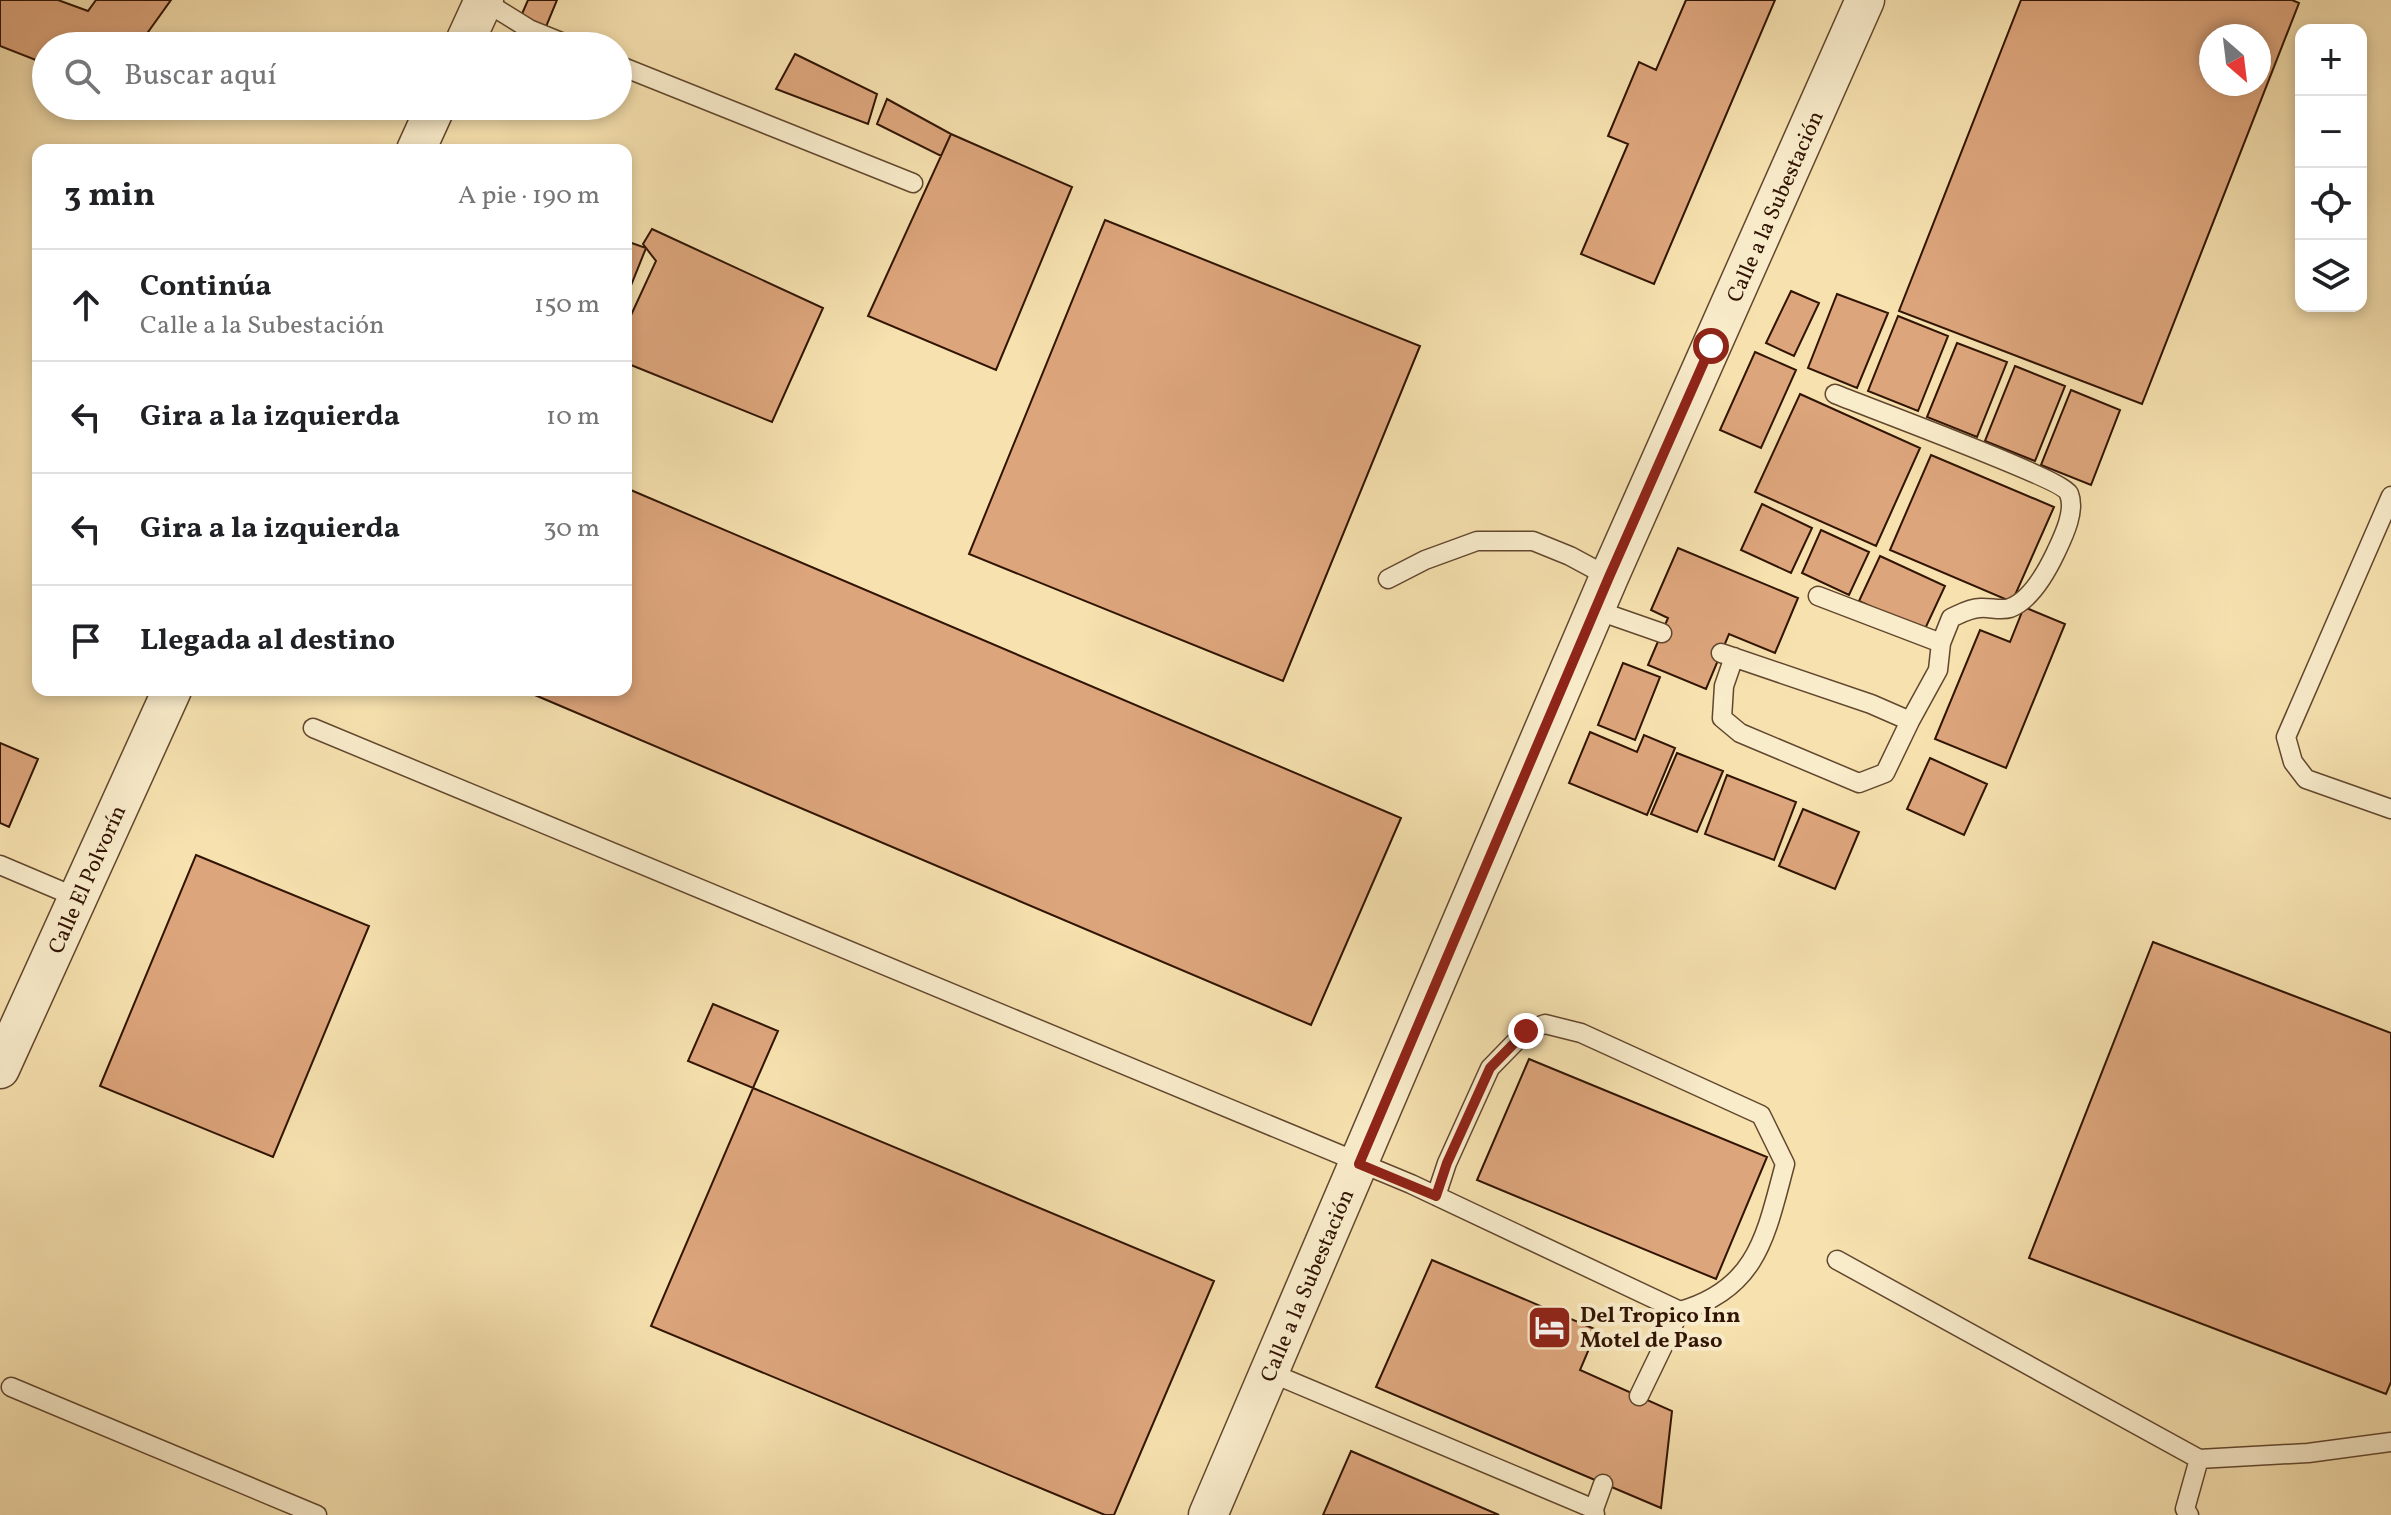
<!DOCTYPE html>
<html lang="es">
<head>
<meta charset="utf-8">
<style>
  :root { --surface:#fff; --page:#f2f2f2; --text:#202124; --muted:#757577; --line:#e0e0e0 }
  body { margin:0; font-family:Vollkorn,serif; background:var(--page); color:var(--text) }
  .controls { position:absolute; right:24px; top:24px; display:grid; overflow:hidden; border-radius:16px; box-shadow:0 4px 12px #0003 }
  .controls button { width:72px; height:72px; display:grid; place-items:center; padding:0; border:0; border-bottom:2px solid var(--line); background:var(--surface); color:var(--text); font:40px sans-serif }
  .compass { position:absolute; left:2199px; top:24px; width:72px; height:72px; border-radius:50%; background:var(--surface); box-shadow:0 4px 12px #0003; rotate:152deg }
  .stop { position:absolute; width:24px; height:24px; margin:-18px; border:6px solid #8f2418; border-radius:50%; background:#fff }
  .stop.end { background:#8f2418; border-color:#fff; box-shadow:0 2px 8px #0008 }
  .list { margin:0; padding:0; list-style:none }
  h2 { display:flex; justify-content:space-between; align-items:center; height:104px; margin:0; padding:0 32px; font-size:34px }
  h2 small { font-size:26px; font-weight:400; color:var(--muted) }
  .list li { display:grid; grid-template-columns:52px 1fr auto; gap:24px; align-items:center; box-sizing:border-box; height:112px; padding:0 32px; border-top:2px solid var(--line) }
  .list b { display:block; font-size:30px; white-space:nowrap }
  .list p { margin:0; font-size:26px; white-space:nowrap; color:var(--muted) }
  .list em { font-size:26px; font-style:normal; color:var(--muted) }
  .icon { flex:none; width:44px; height:44px; fill:none; stroke:currentColor; stroke-width:2; stroke-linecap:round; stroke-linejoin:round }
  .map { position:relative; flex:none; width:2391px; height:1515px; overflow:hidden }
  .search { position:absolute; background:var(--surface); box-shadow:0 4px 12px #0003; left:32px; top:32px; width:600px; height:88px; display:flex; align-items:center; gap:20px; box-sizing:border-box; padding:0 28px; border-radius:44px; color:var(--muted); font-size:30px }
  .panel { position:absolute; background:var(--surface); box-shadow:0 4px 12px #0003; left:32px; top:144px; width:600px; height:552px; border-radius:16px }
  .map>svg:first-child { display:block }
</style>
</head>
<body>
<div class="map">
<svg width="2391" height="1515" viewBox="0 0 2391 1515">
  <rect width="100%" height="100%" fill="#f6e1af"/>
  <filter id="stains"><feTurbulence type="fractalNoise" baseFrequency=".0025" numOctaves="4"/><feColorMatrix values="0 0 0 0 .2 0 0 0 0 .09 0 0 0 0 .02 0 0 0 .5 -.17"/></filter>
  <radialGradient id="worn" r=".72"><stop offset=".6" stop-color="#630" stop-opacity="0"/><stop offset="1" stop-color="#630" stop-opacity=".3"/></radialGradient>
  <path fill="#dda57c" stroke="#311403" stroke-width="2" fill-rule="evenodd" d="M0 0H58L88 11 96 0H171L138 46H46V64L0 46Z
    M528 0H557L543 34 518 23Z
    M1686 0H1775L1654 284 1581 254 1628 144 1608 136 1639 62 1656 70Z
    M2021 0H2292L2299 3 2142 404 1899 311ZM2211 36H2259V84H2211Z
    M795 54 877 94 868 124 776 89Z
    M887 99 951 134 941 156 877 124Z
    M951 134 1072 187 996 370 868 316Z
    M1105 220 1420 346 1283 681 969 554Z
    M652 229 823 308 772 422 626 363V326L656 261 643 244Z
    M626 241 646 248 626 298Z
    M1791 291 1819 303 1794 356 1766 343Z
    M1837 294 1888 313 1857 388 1808 368Z
    M1898 316 1948 336 1918 411 1868 391Z
    M1957 343 2007 362 1977 437 1927 417Z
    M1755 352 1796 370 1761 448 1720 430Z
    M2015 366 2065 386 2035 461 1985 441Z
    M2071 390 2120 410 2091 485 2041 465Z
    M1800 394 1920 448 1876 546 1755 492Z
    M1931 455 2054 507 2012 602 1890 550Z
    M626 488 1401 818 1311 1025 523 690H626Z
    M1762 504 1812 528 1791 573 1741 550Z
    M1821 530 1869 552 1849 595 1802 573Z
    M1678 548 1798 598 1775 653 1729 634 1706 689 1648 665 1668 618 1651 610Z
    M1880 556 1945 586 1924 631 1859 601Z
    M2024 607 2065 624 2006 768 1935 739 1980 630 2010 642Z
    M1623 663 1660 677 1635 740 1598 725Z
    M1590 732 1637 752 1644 735 1675 748 1647 815 1569 783Z
    M0 743 38 759 9 827 0 823Z
    M1677 753 1723 771 1697 832 1651 814Z
    M1930 758 1987 784 1964 835 1907 809Z
    M1727 775 1796 802 1774 860 1705 834Z
    M1803 809 1859 832 1835 889 1779 866Z
    M196 855 369 926 273 1157 100 1086Z
    M2153 942 2391 1033V1382L2386 1394 2029 1258Z
    M713 1004 778 1031 753 1088 688 1061Z
    M1529 1059 1767 1157 1716 1279 1477 1180Z
    M753 1088 1214 1281 1114 1515H1105L651 1326Z
    M1432 1260 1597 1330 1580 1370 1672 1411 1661 1508 1376 1387Z
    M1351 1451 1499 1515H1323Z"/>
  <g fill="none" stroke-linecap="round" stroke-linejoin="round">
    <defs>
      <path id="lane" d="M484 1 529 29 571 46
        M618 65 913 183
        M2391 496 2286 737 2293 762 2306 779 2391 809
        M1388 579 1425 560 1477 541H1533L1570 556 1609 577
        M1818 596 1941 643
        M1596 610 1662 633
        M1721 653 1871 704 1910 721 1938 670 1941 643 1951 618C1960 614 1970 608 1980 608 1989 607 2001 611 2010 608 2031 600 2047 571 2056 552 2063 537 2076 511 2069 494 2063 479 1864 406 1835 394
        M1734 657 1724 686 1722 718 1740 733 1859 783 1885 773 1910 721
        M313 728 1411 1184 1680 1311C1758 1289 1766 1234 1785 1164L1761 1115 1581 1033 1545 1024 1526 1031 1490 1068 1447 1163 1436 1196
        M0 865 78 898
        M1837 1260 2199 1459
        M1269 1372 1594 1509 1595 1515
        M11 1387 317 1515
        M1639 1396 1680 1311
        M1594 1509 1603 1484
        M2189 1515 2185 1509 2199 1459 2308 1453 2391 1442"/>
      <path id="street" d="M463 46 484 0
        M416 150 436 106
        M0 1069 172 690
        M1208 1515 1609 577 1865 0"/>
    </defs>
    <use href="#lane" stroke="#62472e" stroke-width="21"/>
    <use href="#street" stroke="#62472e" stroke-width="41"/>
    <use href="#lane" stroke="#f9eccb" stroke-width="18"/>
    <use href="#street" stroke="#f9eccb" stroke-width="38"/>
  </g>
  <g fill="none" stroke-linecap="round" stroke-linejoin="round">
    <path stroke="#8f2418" stroke-width="10" d="M1526 1031 1490 1068 1447 1163 1436 1196 1359 1164 1609 577 1711 346"/>
  </g>
  <defs>
    <symbol id="hotel-square" viewBox="-11 -11 22 22"><rect x="-9" y="-9" width="18" height="18" rx="4" fill="#8f2418" stroke="#f9eccb"/><path d="M-6-4.5h1.5V1H6V5H4.5V3h-9V5H-6ZM-4 0a1.8 1.8 0 1 1 3.6 0ZM.5 0V-2.5h3Q6-2.5 6 0Z" fill="#fff"/></symbol>
  </defs>
  <g fill-rule="evenodd">
    <use href="#hotel-square" x="1524" y="1302" width="51" height="51"/>
  </g>
  <g text-anchor="middle" stroke-width="8" stroke-linejoin="round" paint-order="stroke">
    <g font-size="22" fill="#311403" stroke="#f9eccb">
      <text transform="translate(1774 206) rotate(-66)" y="8">Calle a la Subestación</text>
      <text transform="translate(86 879) rotate(-66)" y="8">Calle El Polvorín</text>
      <text transform="translate(1306 1285) rotate(-67)" y="8">Calle a la Subestación</text>
    </g>
    <g font-size="22" font-weight="bold" fill="#311403" stroke="#f9eccb" text-anchor="start">
      <text x="1580" y="1322">Del Tropico Inn<tspan x="1580" dy="25">Motel de Paso</tspan></text>
    </g>
  </g>
  <rect width="100%" height="100%" filter="url(#stains)"/>
  <rect width="100%" height="100%" fill="url(#worn)"/>
</svg>
<div class="controls">
<button>+</button>
<button>−</button>
<button><svg class="icon" aria-label="locate" viewBox="0 0 24 24"><circle cx="12" cy="12" r="6"/><path d="M12 2v4M12 18v4M2 12h4M18 12h4"/></svg></button>
<button><svg class="icon" aria-label="layers" viewBox="0 0 24 24"><path d="M12 4l9 5-9 5-9-5zM3 14l9 5 9-5"/></svg></button>
</div>
<svg class="compass" viewBox="-18 -18 36 36"><path d="M0-13l5 13h-10z" fill="#e53935"/><path d="M0 13l5-13h-10z" fill="#757577"/></svg>
<div class="stop" style="left:1711px;top:346px"></div>
<div class="stop end" style="left:1526px;top:1031px"></div>
<div class="search"><svg class="icon" aria-label="search" viewBox="0 0 24 24"><circle cx="10" cy="10" r="6"/><path d="M15 15l6 6"/></svg>Buscar aquí</div>
<section class="panel">
<h2>3 min<small>A pie · 190 m</small></h2>
<ul class="list">
<li><svg class="icon" aria-label="ahead" viewBox="0 0 24 24"><path d="M12 20V5M6 11l6-6 6 6"/></svg><div><b>Continúa</b><p>Calle a la Subestación</p></div><em>150 m</em></li>
<li><svg class="icon" aria-label="left" viewBox="0 0 24 24"><path d="M17 20v-9H6M10 6l-5 5 5 5"/></svg><div><b>Gira a la izquierda</b></div><em>10 m</em></li>
<li><svg class="icon" aria-label="left" viewBox="0 0 24 24"><path d="M17 20v-9H6M10 6l-5 5 5 5"/></svg><div><b>Gira a la izquierda</b></div><em>30 m</em></li>
<li><svg class="icon" aria-label="arrive" viewBox="0 0 24 24"><path d="M6 21V4h12l-3 4 3 4H6"/></svg><div><b>Llegada al destino</b></div></li>
</ul>
</section>
</div>
</body>
</html>
